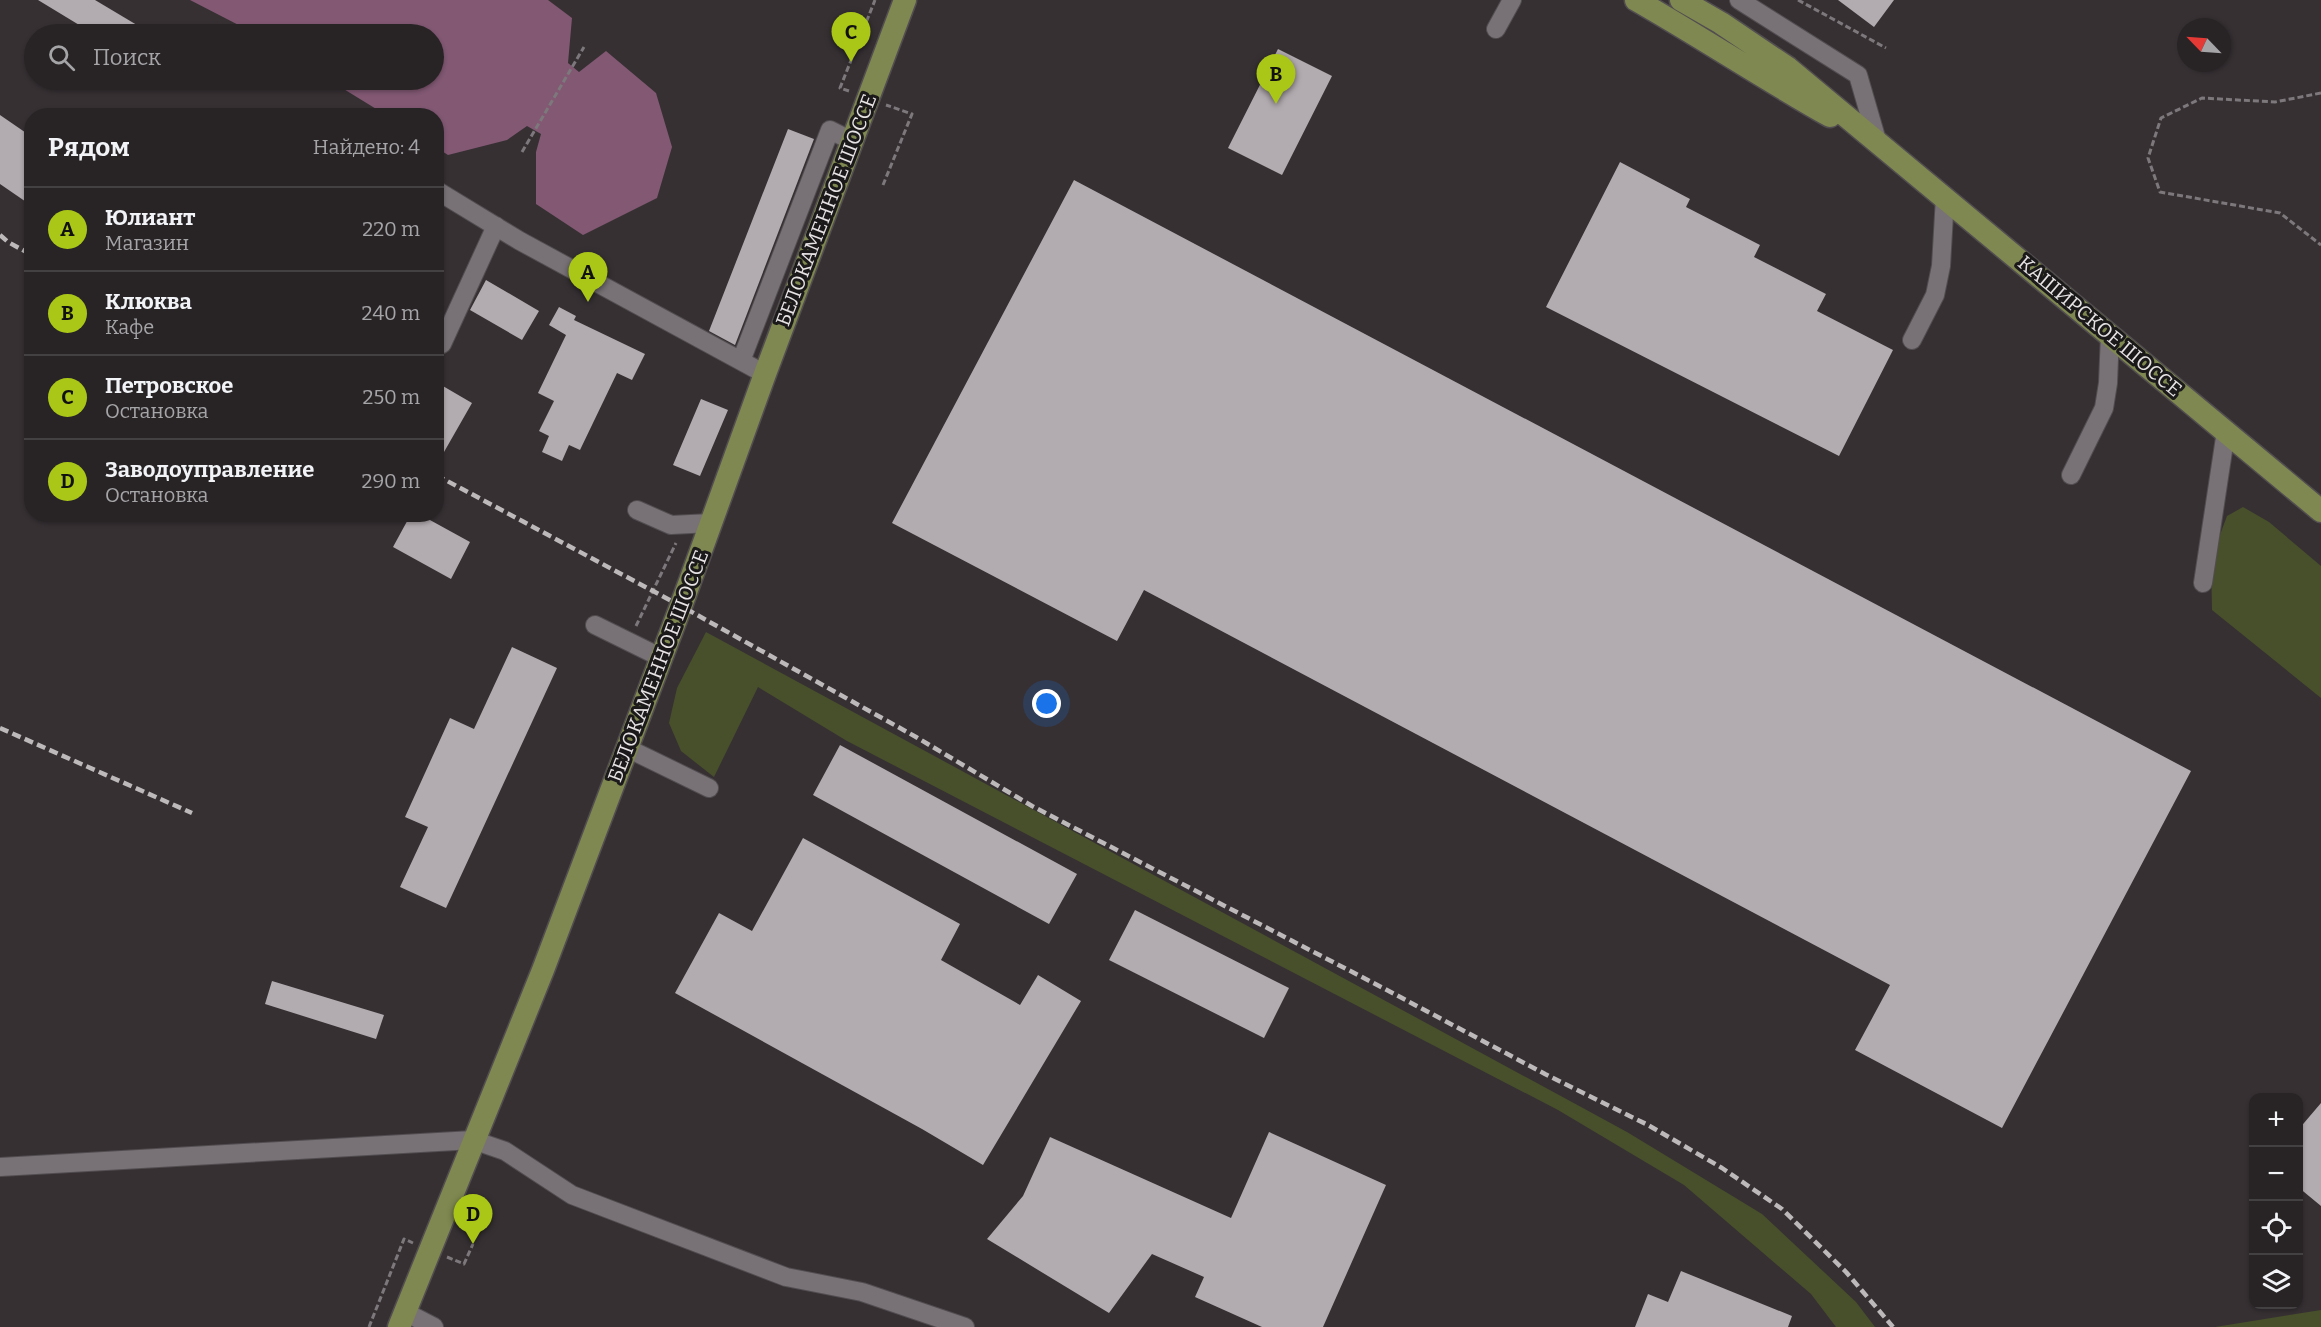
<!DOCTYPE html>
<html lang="ru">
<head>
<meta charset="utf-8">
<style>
  :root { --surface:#282426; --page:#343032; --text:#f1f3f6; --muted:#a5a4a7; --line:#444143; --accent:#aac718 }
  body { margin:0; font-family:Bitter,serif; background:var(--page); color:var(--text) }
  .controls { position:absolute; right:18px; bottom:18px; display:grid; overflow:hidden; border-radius:12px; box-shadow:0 2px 4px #0004 }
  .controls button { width:54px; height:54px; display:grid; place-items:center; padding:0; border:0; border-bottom:2px solid var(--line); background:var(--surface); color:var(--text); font:30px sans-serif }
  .compass { position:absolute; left:2177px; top:18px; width:54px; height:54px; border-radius:50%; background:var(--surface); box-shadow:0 2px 4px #0004; rotate:295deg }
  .you { position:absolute; left:1047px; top:704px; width:21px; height:21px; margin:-15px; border:4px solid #fff; border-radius:50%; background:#1a73e8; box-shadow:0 0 0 9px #1a73e833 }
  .badge { display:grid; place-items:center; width:39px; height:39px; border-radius:50%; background:var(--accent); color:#111; font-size:20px; font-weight:700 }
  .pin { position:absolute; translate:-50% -50px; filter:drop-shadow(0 2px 3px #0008) }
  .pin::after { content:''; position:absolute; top:32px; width:21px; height:18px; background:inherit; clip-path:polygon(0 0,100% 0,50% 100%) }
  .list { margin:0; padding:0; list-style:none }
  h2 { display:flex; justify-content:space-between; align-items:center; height:78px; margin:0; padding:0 24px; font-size:26px }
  h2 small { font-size:20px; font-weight:400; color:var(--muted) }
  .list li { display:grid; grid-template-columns:39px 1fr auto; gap:18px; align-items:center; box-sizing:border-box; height:84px; padding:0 24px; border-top:2px solid var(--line) }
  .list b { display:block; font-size:22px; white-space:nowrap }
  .list p { margin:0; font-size:20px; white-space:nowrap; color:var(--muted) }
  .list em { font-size:20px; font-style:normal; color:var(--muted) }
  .icon { flex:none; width:33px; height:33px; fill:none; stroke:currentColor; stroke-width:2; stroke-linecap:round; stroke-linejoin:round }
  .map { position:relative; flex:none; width:2321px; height:1327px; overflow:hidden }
  .search { position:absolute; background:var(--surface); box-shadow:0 2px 4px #0004; left:24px; top:24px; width:420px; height:66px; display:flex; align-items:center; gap:15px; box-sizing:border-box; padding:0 21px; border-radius:33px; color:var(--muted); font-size:22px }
  .panel { position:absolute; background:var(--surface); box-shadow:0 2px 4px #0004; left:24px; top:108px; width:420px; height:414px; border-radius:24px }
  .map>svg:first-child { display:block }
</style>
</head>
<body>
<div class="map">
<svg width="2321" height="1327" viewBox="0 0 2321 1327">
  <rect width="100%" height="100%" fill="#363033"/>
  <path fill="#47502b" d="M2243 507 2269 522 2321 566V698L2212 610 2211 559 2227 516Z
    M706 632 1627 1132 1762 1214 1856 1302 1875 1327H1836L1811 1294 1684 1185 1558 1110 847 741 758 687 714 777 681 751 669 723 677 688Z
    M2321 1310V1327H2215Z"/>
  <path fill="#825873" d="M190 0H548L572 18 568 63 579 72 606 51 656 93 672 147 657 198 583 235 536 204V152L541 134 527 126 507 140 448 155 437 148 436 116 386 115 329 80H434V34H256Z"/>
  <path fill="#b2abaf" d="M38 0H95L152 34H94Z
    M1838 0H1894L1874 27Z
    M1278 49 1332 76 1282 175 1228 148Z
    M0 115 32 137V206L0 184Z
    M788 129 814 139 735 345 709 331Z
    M1620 162 1690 199 1686 207 1760 245 1754 257 1826 294 1817 311 1893 350 1839 456 1546 307Z
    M1074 180 2191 771 2002 1128 1855 1050 1890 985 1144 590 1117 641 892 523Z
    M486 280 539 311 522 340 470 310Z
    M559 307 576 316 574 320 645 354 632 380 617 373 580 450 569 445 562 461 542 452 549 436 539 431 554 401 538 393 566 335 549 325Z
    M436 382 472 403 436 466Z
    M701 399 728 410 700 476 673 465Z
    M411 514H419L470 542 451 579 393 547Z
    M512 647 557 668 446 908 400 887 428 827 405 817 450 718 474 729Z
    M840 745 1077 874 1049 924 813 795Z
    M803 838 960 924 941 960 1020 1005 1038 975 1081 1001 983 1165 922 1129 675 993 719 913 752 931Z
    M1135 910 1289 988 1264 1038 1109 960Z
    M272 981 384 1015 376 1039 265 1004Z
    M2321 1103V1206L2298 1187V1130Z
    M1269 1132 1386 1185 1323 1327H1262L1195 1297 1204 1277 1152 1254 1109 1313 987 1239 1023 1196 1050 1137 1231 1218Z
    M1681 1271 1792 1316 1788 1327H1635L1648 1294 1668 1302Z"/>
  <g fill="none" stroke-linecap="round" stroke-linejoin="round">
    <defs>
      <path id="minor" d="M1739 0 1858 75 1878 144
        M1496 29 1512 0
        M436 190 520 241 765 374
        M1912 340 1935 295 1941 266 1945 197
        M436 342 442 344 496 226
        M741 361 830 130 852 141
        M2071 475 2104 408 2108 383 2110 334
        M637 510 671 525 711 523
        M2203 583 2226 431
        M595 625 662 658
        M627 748 709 788
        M0 1167 473 1140 505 1151 572 1195 786 1277 862 1292 965 1327
        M405 1312 434 1327"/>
      <path id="major" d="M1636 0C1701 37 1764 79 1830 116
        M1681 0 1721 23 1788 68 2321 511
        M399 1327 543 970 681 606 765 374 905 0"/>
    </defs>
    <use href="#minor" stroke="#524d50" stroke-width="20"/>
    <use href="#major" stroke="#524d50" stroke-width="25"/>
    <path stroke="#7d787b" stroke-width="3" stroke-dasharray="6 3" stroke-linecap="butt" d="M1798 0 1886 48
      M849 91 840 88 875 0
      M2321 93 2275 102 2202 98 2161 118 2148 158 2160 192 2280 213 2321 245
      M522 152 584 47
      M883 185 912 114 886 105
      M636 626 676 543
      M447 1257 464 1264 473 1244
      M369 1327 404 1239 413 1243"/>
    <use href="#minor" stroke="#787276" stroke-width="18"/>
    <use href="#major" stroke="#7f8850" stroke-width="22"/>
    <path stroke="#bdb9bb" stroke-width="4.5" stroke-dasharray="9 4.5" stroke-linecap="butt" d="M0 235 8 242 32 255
      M436 475 681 606 916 737 1032 806 1385 989 1545 1074 1648 1125 1722 1168 1782 1209 1846 1272 1893 1327
      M0 728 192 813"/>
  </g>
  <g text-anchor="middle" stroke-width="6" stroke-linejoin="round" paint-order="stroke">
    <g font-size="20" fill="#e7e3e5" stroke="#1b191a">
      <text transform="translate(826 210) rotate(-69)" y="7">БЕЛОКАМЕННОЕ ШОССЕ</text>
      <text transform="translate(2100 326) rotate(40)" y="7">КАШИРСКОЕ ШОССЕ</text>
      <text transform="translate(658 666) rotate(-69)" y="7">БЕЛОКАМЕННОЕ ШОССЕ</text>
    </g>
  </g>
</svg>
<div class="controls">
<button>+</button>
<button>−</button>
<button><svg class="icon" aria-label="locate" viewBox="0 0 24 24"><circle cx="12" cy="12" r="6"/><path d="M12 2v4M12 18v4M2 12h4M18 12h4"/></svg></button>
<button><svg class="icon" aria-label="layers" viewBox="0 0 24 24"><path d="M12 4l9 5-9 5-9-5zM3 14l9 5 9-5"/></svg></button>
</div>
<svg class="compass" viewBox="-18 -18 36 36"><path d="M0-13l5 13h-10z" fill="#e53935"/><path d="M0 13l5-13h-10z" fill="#a5a4a7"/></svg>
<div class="you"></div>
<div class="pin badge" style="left:588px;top:302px">A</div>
<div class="pin badge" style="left:1276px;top:104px">B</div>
<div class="pin badge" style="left:851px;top:62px">C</div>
<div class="pin badge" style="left:473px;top:1244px">D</div>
<div class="search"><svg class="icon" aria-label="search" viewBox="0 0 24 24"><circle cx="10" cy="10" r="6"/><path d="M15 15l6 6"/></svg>Поиск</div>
<section class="panel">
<h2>Рядом<small>Найдено: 4</small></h2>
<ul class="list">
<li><span class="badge">A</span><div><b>Юлиант</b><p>Магазин</p></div><em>220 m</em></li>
<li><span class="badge">B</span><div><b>Клюква</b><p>Кафе</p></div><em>240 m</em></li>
<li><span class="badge">C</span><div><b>Петровское</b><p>Остановка</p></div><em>250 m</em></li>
<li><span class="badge">D</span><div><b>Заводоуправление</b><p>Остановка</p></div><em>290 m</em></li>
</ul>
</section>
</div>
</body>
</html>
